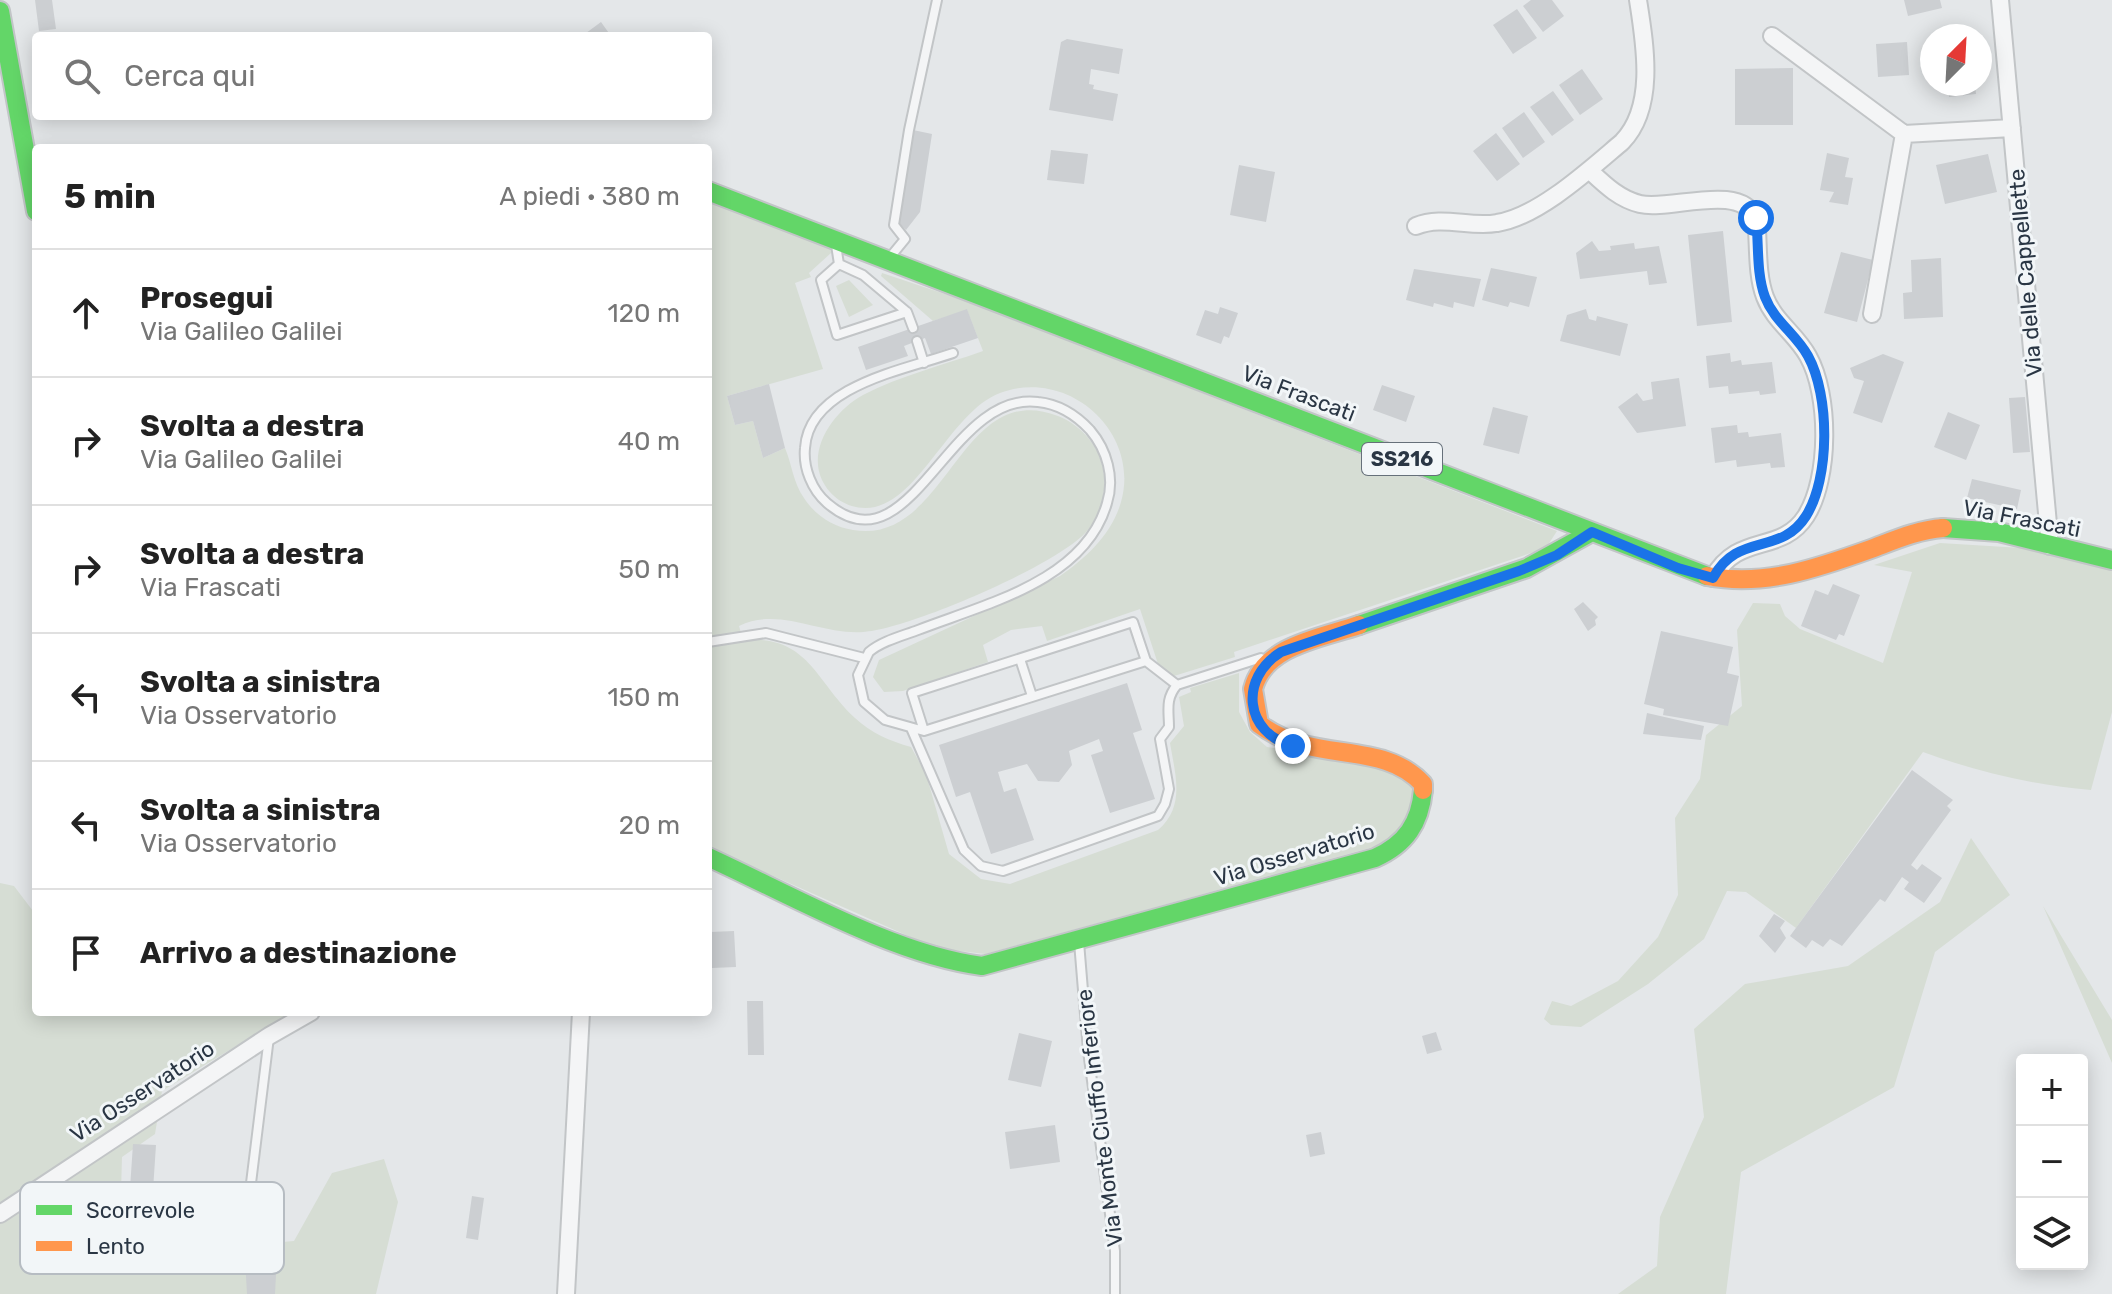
<!DOCTYPE html>
<html lang="it">
<head>
<meta charset="utf-8">
<style>
  :root { --surface:#fff; --page:#f2f2f2; --text:#222; --muted:#767676; --line:#e0e0e0 }
  body { margin:0; font-family:Rubik,sans-serif; background:var(--page); color:var(--text) }
  .controls { position:absolute; right:24px; bottom:24px; display:grid; overflow:hidden; border-radius:8px; box-shadow:0 4px 20px #0003 }
  .controls button { width:72px; height:72px; display:grid; place-items:center; padding:0; border:0; border-bottom:2px solid var(--line); background:var(--surface); color:var(--text); font:40px sans-serif }
  .compass { position:absolute; left:1920px; top:24px; width:72px; height:72px; border-radius:50%; background:var(--surface); box-shadow:0 4px 20px #0003; rotate:24deg }
  .stop { position:absolute; width:24px; height:24px; margin:-18px; border:6px solid #1a73e8; border-radius:50%; background:#fff }
  .stop.end { background:#1a73e8; border-color:#fff; box-shadow:0 2px 8px #0008 }
  .list { margin:0; padding:0; list-style:none }
  h2 { display:flex; justify-content:space-between; align-items:center; height:104px; margin:0; padding:0 32px; font-size:34px }
  h2 small { font-size:26px; font-weight:400; color:var(--muted) }
  .list li { display:grid; grid-template-columns:52px 1fr auto; gap:24px; align-items:center; box-sizing:border-box; height:128px; padding:0 32px; border-top:2px solid var(--line) }
  .list b { display:block; font-size:30px; white-space:nowrap }
  .list p { margin:0; font-size:26px; white-space:nowrap; color:var(--muted) }
  .list em { font-size:26px; font-style:normal; color:var(--muted) }
  .icon { flex:none; width:44px; height:44px; fill:none; stroke:currentColor; stroke-width:2; stroke-linecap:round; stroke-linejoin:round }
  .map { position:relative; flex:none; width:2112px; height:1294px; overflow:hidden }
  .search { position:absolute; background:var(--surface); box-shadow:0 4px 20px #0003; left:32px; top:32px; width:680px; height:88px; display:flex; align-items:center; gap:20px; box-sizing:border-box; padding:0 28px; border-radius:8px; color:var(--muted); font-size:30px }
  .panel { position:absolute; background:var(--surface); box-shadow:0 4px 20px #0003; left:32px; top:144px; width:680px; height:872px; border-radius:8px }
  .map>svg:first-child { display:block }
</style>
</head>
<body>
<div class="map">
<svg width="2112" height="1294" viewBox="0 0 2112 1294">
  <rect width="100%" height="100%" fill="#e4e7e9"/>
  <path fill="#d6ddd4" d="M708 195 830 244 831 253 809 273 811 277 795 283 823 369 727 396 735 425 753 421 763 458 785 448C792 464 793 483 804 498 815 515 833 527 853 530 948 546 959 377 1058 416 1083 426 1101 448 1104 475 1106 495 1100 516 1087 531 1058 565 907 630 863 632 820 635 779 606 739 626L743 640C809 635 815 681 855 718 871 733 890 741 911 747L926 774 949 854 981 879 1010 884 1158 830C1186 806 1175 774 1170 743L1184 726 1179 697 1191 692 1190 688 1239 673V712L1250 732 1267 747 1384 762 1412 780 1414 811 1388 843 985 954 935 948 708 847Z
    M882 273 963 300 1557 531 1546 548 1234 652 1235 657 1174 676 1158 664 1140 609 1047 641 1042 626 1011 630 983 645 988 662 903 691 884 692 873 677 879 660 1060 576C1086 558 1112 534 1121 502 1141 432 1068 367 1000 393 949 412 917 509 865 508 847 508 830 497 822 480 807 448 835 410 863 395 899 376 944 365 983 351L967 310 933 321 881 276Z
    M849 280 873 305 849 317 836 286Z
    M1940 543 2022 548 2112 570V712L2091 790C2033 785 1977 772 1923 752L1796 928 1746 892 1727 891 1704 939 1648 984 1581 1027 1551 1025 1544 1019 1552 1001 1571 1006 1618 981 1658 937 1678 895 1675 818 1700 779 1706 735 1742 706 1737 630 1753 603 1780 604 1785 616 1800 629 1883 663 1912 572 1874 565Z
    M1971 838 2010 895 1935 952 1894 1087 1741 1172 1726 1294H1618L1657 1266 1660 1217 1704 1117 1694 1029 1745 984 1848 966 1940 902Z
    M0 883 14 886 36 915V1012H292L162 1091 155 1134 122 1157 121 1192 143 1230 212 1248 294 1241 332 1173 384 1159 398 1202 376 1294H0Z
    M2043 906 2112 1020V1063Z"/>
  <path fill="#cccfd2" d="M35 0H52L56 29 39 31Z
    M1531 0H1552L1564 16 1543 32 1523 6Z
    M1904 0H1940L1942 8 1908 16Z
    M1517 9 1537 38 1513 54 1493 25Z
    M601 22 611 36H582Z
    M1067 39 1123 49 1119 74 1091 69 1089 84 1094 85 1093 89 1118 94 1113 121 1049 110 1061 42Z
    M1907 42 1909 75 1878 77 1876 44Z
    M1793 68V125H1735V69Z
    M1582 69 1603 99 1580 115 1559 85Z
    M1948 84H1975L1976 94 1949 97Z
    M1553 91 1574 120 1552 136 1530 107Z
    M1524 112 1545 142 1523 158 1502 128Z
    M913 130 932 134 920 212 906 230 899 223Z
    M1496 133 1520 164 1497 181 1473 151Z
    M1051 150 1088 154 1084 184 1047 180Z
    M1827 153 1849 158 1845 177 1853 178 1848 205 1829 202 1834 192 1820 190Z
    M1988 154 1997 192 1945 204 1936 165Z
    M1239 165 1275 172 1266 222 1230 215Z
    M1723 231 1732 322 1697 326 1688 235Z
    M1592 241 1599 251 1611 250 1610 246 1634 243 1635 249 1659 246 1667 283 1649 285 1647 271 1580 279 1576 253Z
    M1841 252 1873 260 1857 322 1824 313Z
    M1941 258 1943 317 1904 319 1903 293 1912 292 1911 260Z
    M1491 268 1537 277 1529 307 1510 302 1508 307 1482 300Z
    M1414 269 1481 279 1474 307 1454 302 1453 308 1434 303 1433 307 1406 300Z
    M1220 307 1238 313 1229 338 1224 336 1221 344 1196 335 1205 310 1218 314Z
    M967 309 978 338 931 354 925 338 904 346 908 356 866 370 858 347Z
    M1586 309 1589 319 1596 321 1597 316 1628 324 1620 356 1560 341 1567 315Z
    M1730 353 1731 362 1741 360 1742 365 1772 362 1776 393 1760 395 1759 391 1729 394 1728 386 1709 388 1706 356Z
    M1883 354 1904 362 1882 423 1853 413 1864 381 1854 378 1850 368Z
    M1679 378 1686 426 1637 433 1618 407 1637 393 1643 401 1653 399 1651 382Z
    M769 384 785 448 763 458 753 421 735 425 727 396Z
    M1382 385 1415 396 1406 422 1373 410Z
    M2025 397 2030 452 2013 453 2009 398Z
    M1493 407 1528 416 1519 454 1483 445Z
    M1948 412 1980 425 1966 460 1934 447Z
    M1737 425 1738 433 1748 432 1749 437 1781 433 1785 467 1771 468 1770 463 1737 467 1736 460 1715 463 1711 428Z
    M1972 479 2021 490 2017 509 1967 498Z
    M1833 584 1860 595 1844 636 1839 634 1836 640 1801 626 1815 590 1828 595Z
    M1583 602 1598 617 1595 620 1596 625 1588 631 1574 609Z
    M1661 631 1733 647 1727 673 1739 676 1728 726 1663 715 1664 709 1644 704Z
    M1127 683 1142 730 1133 733 1155 799 1110 813 1091 755 1103 751 1099 739 1069 751 1072 765 1059 782 1038 781 1027 764 998 772 1004 792 1016 788 1034 840 991 854 970 792 956 797 939 745Z
    M1647 713 1704 726 1701 740 1643 734Z
    M1912 770 1953 800 1947 806 1951 810 1911 865 1917 870 1922 864 1942 878 1924 903 1904 889 1909 882 1902 877 1885 902 1880 899 1842 946 1830 939 1823 947 1812 940 1806 948 1790 936Z
    M1774 914 1785 921 1780 928 1786 938 1775 953 1759 936Z
    M734 931 736 967 712 968 710 932Z
    M747 1001H763L764 1055H748Z
    M1436 1032 1442 1050 1427 1054 1422 1036Z
    M1019 1033 1052 1041 1041 1087 1008 1080Z
    M1055 1125 1060 1162 1010 1169 1005 1132Z
    M1321 1132 1325 1154 1310 1157 1306 1135Z
    M133 1144 156 1145 152 1205 129 1203Z
    M472 1196 484 1198 478 1240 466 1238Z
    M261 1255 277 1256 275 1294H247L245 1259H261Z"/>
  <g fill="none" stroke-linecap="round" stroke-linejoin="round">
    <defs>
      <path id="lane" d="M836 245 839 264 821 280 837 335 907 312 863 275 839 264
        M891 256 905 239 894 225 909 130 937 0
        M907 312 913 328
        M917 341 924 363
        M953 353C904 370 809 386 805 448 803 468 812 490 827 503 911 575 948 390 1038 402 1058 404 1076 415 1090 430 1107 450 1115 478 1107 503 1085 581 985 604 918 630 902 636 882 641 869 652L858 675 864 702 885 720 924 731 1146 661
        M708 642 766 633 864 658
        M1020 659 1032 696
        M911 728 964 850 981 866 1003 871 1158 816 1165 804 1169 789 1160 739 1169 727C1169 711 1165 699 1177 685L1261 658
        M924 731 912 693 1133 622 1146 661 1177 685
        M1079 942 1088 1051 1115 1251V1294
        M243 1248 269 1037"/>
      <path id="street" d="M2000 0 2050 546
        M1772 36 1904 134 2012 128
        M1589 170C1604 184 1619 199 1640 204 1671 211 1739 182 1756 218 1759 243 1756 273 1765 297 1774 321 1796 334 1808 356 1830 395 1830 478 1806 516 1781 555 1738 532 1713 578
        M1416 226C1442 215 1470 228 1497 223 1538 217 1590 169 1622 142 1656 107 1645 45 1638 0
        M1872 314 1904 134
        M0 1214 269 1036 311 1012
        M566 1294 581 1012"/>
      <path id="fast" d="M0 11 36 211
        M708 191 1707 576
        M1943 528 1999 532 2112 560
        M1359 625 1527 568 1592 532
        M708 857C789 894 895 955 982 966L1375 858C1406 844 1420 823 1423 790"/>
      <path id="slow" d="M1707 576C1765 587 1818 568 1871 549 1895 540 1917 530 1943 528
        M1359 625C1322 638 1264 645 1253 689L1259 724C1313 765 1382 739 1423 784V790"/>
    </defs>
    <use href="#lane" stroke="#c2c5c7" stroke-width="12"/>
    <use href="#street" stroke="#c2c5c7" stroke-width="20"/>
    <use href="#fast" stroke="#c2c5c7" stroke-width="22"/>
    <use href="#slow" stroke="#c2c5c7" stroke-width="22"/>
    <use href="#lane" stroke="#f4f5f6" stroke-width="8"/>
    <use href="#street" stroke="#f4f5f6" stroke-width="16"/>
    <use href="#fast" stroke="#63d668" stroke-width="18"/>
    <use href="#slow" stroke="#ff974d" stroke-width="18"/>
  </g>
  <g fill="none" stroke-linecap="round" stroke-linejoin="round">
    <path stroke="#1a73e8" stroke-width="10" d="M1293 746C1244 733 1239 678 1281 652L1519 571 1557 555 1592 532 1678 568 1713 578C1737 532 1781 556 1806 516 1830 478 1830 396 1808 356 1796 334 1774 321 1765 297 1756 273 1759 243 1756 218"/>
  </g>
  <g text-anchor="middle" stroke-width="6" stroke-linejoin="round" paint-order="stroke">
    <rect fill="#f2f6f8" stroke="#66707a" stroke-width="2" x="1362" y="443" width="80" height="32" rx="6"/>
    <g font-size="20" font-weight="bold" fill="#2a3644">
      <text x="1402" y="466">SS216</text>
    </g>
    <g font-size="22" fill="#2a3644" stroke="#f2f6f8">
      <text transform="translate(2025 273) rotate(-95)" y="8">Via delle Cappellette</text>
      <text transform="translate(1299 393) rotate(21)" y="8">Via Frascati</text>
      <text transform="translate(2022 518) rotate(11)" y="8">Via Frascati</text>
      <text transform="translate(1294 854) rotate(-17)" y="8">Via Osservatorio</text>
      <text transform="translate(142 1091) rotate(-33)" y="8">Via Osservatorio</text>
      <text transform="translate(1099 1118) rotate(-97)" y="8">Via Monte Ciuffo Inferiore</text>
    </g>
  </g>
  <rect x="20" y="1182" width="264" height="92" rx="12" fill="#f2f6f8" stroke="#b6bcc2" stroke-width="2"/>
  <rect x="36" y="1205" width="36" height="10" fill="#63d668"/>
  <rect x="36" y="1241" width="36" height="10" fill="#ff974d"/>
  <g font-size="22" fill="#2a3644">
    <text x="86" y="1218">Scorrevole</text>
    <text x="86" y="1254">Lento</text>
  </g>
</svg>
<div class="controls">
<button>+</button>
<button>−</button>
<button><svg class="icon" aria-label="layers" viewBox="0 0 24 24"><path d="M12 4l9 5-9 5-9-5zM3 14l9 5 9-5"/></svg></button>
</div>
<svg class="compass" viewBox="-18 -18 36 36"><path d="M0-13l5 13h-10z" fill="#e53935"/><path d="M0 13l5-13h-10z" fill="#767676"/></svg>
<div class="stop" style="left:1756px;top:218px"></div>
<div class="stop end" style="left:1293px;top:746px"></div>
<div class="search"><svg class="icon" aria-label="search" viewBox="0 0 24 24"><circle cx="10" cy="10" r="6"/><path d="M15 15l6 6"/></svg>Cerca qui</div>
<section class="panel">
<h2>5 min<small>A piedi · 380 m</small></h2>
<ul class="list">
<li><svg class="icon" aria-label="ahead" viewBox="0 0 24 24"><path d="M12 20V5M6 11l6-6 6 6"/></svg><div><b>Prosegui</b><p>Via Galileo Galilei</p></div><em>120 m</em></li>
<li><svg class="icon" aria-label="right" viewBox="0 0 24 24"><path d="M7 20v-9h11M14 6l5 5-5 5"/></svg><div><b>Svolta a destra</b><p>Via Galileo Galilei</p></div><em>40 m</em></li>
<li><svg class="icon" aria-label="right" viewBox="0 0 24 24"><path d="M7 20v-9h11M14 6l5 5-5 5"/></svg><div><b>Svolta a destra</b><p>Via Frascati</p></div><em>50 m</em></li>
<li><svg class="icon" aria-label="left" viewBox="0 0 24 24"><path d="M17 20v-9H6M10 6l-5 5 5 5"/></svg><div><b>Svolta a sinistra</b><p>Via Osservatorio</p></div><em>150 m</em></li>
<li><svg class="icon" aria-label="left" viewBox="0 0 24 24"><path d="M17 20v-9H6M10 6l-5 5 5 5"/></svg><div><b>Svolta a sinistra</b><p>Via Osservatorio</p></div><em>20 m</em></li>
<li><svg class="icon" aria-label="arrive" viewBox="0 0 24 24"><path d="M6 21V4h12l-3 4 3 4H6"/></svg><div><b>Arrivo a destinazione</b></div></li>
</ul>
</section>
</div>
</body>
</html>
